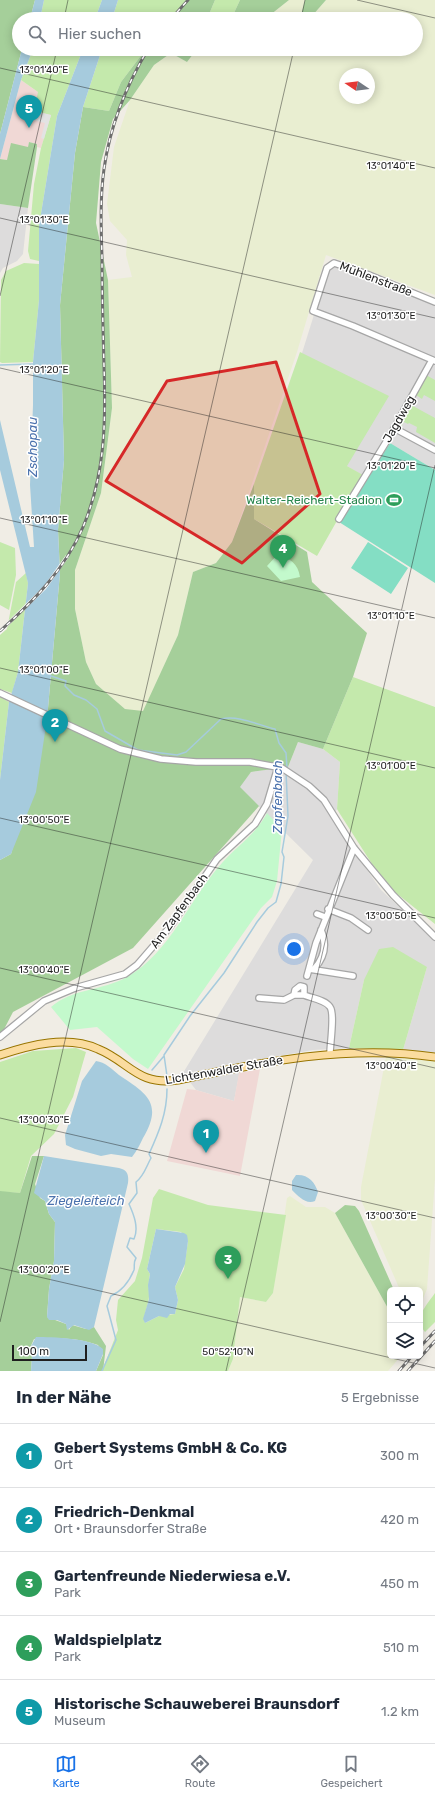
<!DOCTYPE html>
<html lang="de">
<head>
<meta charset="utf-8">
<style>
  :root { --surface:#fff; --page:#f2f2f3; --text:#1f2937; --muted:#747a83; --line:#e0e1e3; --accent:#1a73e8 }
  body { margin:0; font-family:Rubik,sans-serif; background:var(--page); color:var(--text) }
  .controls { position:absolute; right:12px; bottom:12px; display:grid; overflow:hidden; border-radius:6px; box-shadow:0 2px 10px #0003 }
  .controls button { width:36px; height:36px; display:grid; place-items:center; padding:0; border:0; border-bottom:1px solid var(--line); background:var(--surface); color:var(--text); font:20px sans-serif }
  .compass { position:absolute; left:339px; top:68px; width:36px; height:36px; border-radius:50%; background:var(--surface); box-shadow:0 2px 10px #0003; rotate:283deg }
  .scale { position:absolute; left:12px; bottom:10px; width:75px; box-sizing:border-box; padding-left:4px; border:2px solid #1f1f1f; border-top:0; font-size:11px; line-height:14px; white-space:nowrap; color:#1f1f1f; -webkit-text-stroke:3px #fff; paint-order:stroke }
  .you { position:absolute; left:294px; top:949px; width:14px; height:14px; margin:-10px; border:3px solid #fff; border-radius:50%; background:#1a73e8; box-shadow:0 0 0 6px #1a73e833 }
  .badge { display:grid; place-items:center; width:26px; height:26px; border-radius:50%; background:var(--accent); color:#fff; font-size:13px; font-weight:700 }
  .pin { position:absolute; translate:-50% -33px; filter:drop-shadow(0 1px 2px #0008) }
  .pin::after { content:''; position:absolute; top:21px; width:14px; height:12px; background:inherit; clip-path:polygon(0 0,100% 0,50% 100%) }
  .list { margin:0; padding:0; list-style:none }
  h2 { display:flex; justify-content:space-between; align-items:center; height:52px; margin:0; padding:0 16px; font-size:17px }
  h2 small { font-size:13px; font-weight:400; color:var(--muted) }
  .list li { display:grid; grid-template-columns:26px 1fr auto; gap:12px; align-items:center; box-sizing:border-box; height:64px; padding:0 16px; border-top:1px solid var(--line) }
  .list b { display:block; font-size:15px; white-space:nowrap }
  .list p { margin:0; font-size:13px; white-space:nowrap; color:var(--muted) }
  .list em { font-size:13px; font-style:normal; color:var(--muted) }
  .icon { flex:none; width:22px; height:22px; fill:none; stroke:currentColor; stroke-width:2; stroke-linecap:round; stroke-linejoin:round }
  .map { position:relative; flex:none; width:435px; height:1371px; overflow:hidden }
  .search { position:absolute; background:var(--surface); box-shadow:0 2px 10px #0003; left:12px; right:12px; top:12px; height:44px; display:flex; align-items:center; gap:10px; box-sizing:border-box; padding:0 14px; border-radius:22px; color:var(--muted); font-size:15px }
  .sheet { height:372px; background:var(--surface) }
  nav { display:flex; justify-content:space-around; align-items:center; box-sizing:border-box; height:56px; border-top:1px solid var(--line); background:var(--surface); font-size:11px; color:var(--muted) }
  nav a { display:grid; justify-items:center; gap:2px }
  nav .on { color:var(--accent) }
  .map>svg:first-child { display:block }
</style>
</head>
<body>
<div class="map">
<svg width="435" height="1371" viewBox="0 0 435 1371">
  <rect width="100%" height="100%" fill="#f0ede5"/>
  <path fill="#dddcdc" d="M0 204 28 208 23 254 17 261 3 268 0 273Z
    M332 265 435 304V470L390 443 367 478 347 466 302 353 329 267Z
    M298 742 323 749 340 762 337 809 331 818 381 890 435 940V1054L403 1050 427 967 364 980 349 1048 313 1050 239 1063 240 1070 234 1101 196 1090 183 1073 313 860 239 787 251 772 288 767Z"/>
  <path fill="#f0d8d5" d="M21 80 38 92 51 115 41 148 37 147V144L29 142 28 147 7 160 0 159Z
    M260 1069 240 1176 167 1161 187 1089 196 1090 234 1101 239 1073Z"/>
  <path fill="#e9eed1" fill-rule="evenodd" d="M289 0H305L301 14 312 16 326 0H435V295L326 255 297 352 232 542 216 563 193 572 178 635 143 712 125 709 96 684 86 662 75 609V570L101 493 112 408 108 280 132 277 126 255 127 240 110 221 107 204 114 147 130 100 154 65 171 53 187 62 197 49H416V19H265ZM345 74H369V98H345Z
    M386 1057 435 1061V1179L427 1289 420 1306V1290H400L361 1200V1187Z
    M290 1196 306 1207H325L335 1213 390 1312V1356H401L388 1371H228L233 1359 240 1297 266 1302 273 1293 287 1198Z"/>
  <path fill="#c4e9ac" fill-rule="evenodd" d="M44 0H102L95 19H40Z
    M118 0H187L170 19H112Z
    M215 0H240L234 13 220 17 210 12Z
    M33 49H83L57 116 39 226V261L30 259 28 251 34 184 41 148 51 115 34 111 38 92 21 80Z
    M102 49H146L121 82 109 111 83 107Z
    M24 263 39 264V300L33 362 2 363 0 362 1 280 6 271Z
    M300 352 389 396 347 466 363 475 317 556 254 519V484Z
    M426 375 435 380V401L424 395 422 399 416 395Z
    M413 398 416 400 413 406 435 418V443L416 432 417 427 409 423 408 424 404 422 400 428 411 434 396 427Z
    M0 542 15 548 16 575 9 610 0 605Z
    M26 573 28 583 18 672 12 693 0 689V635L7 629 16 582Z
    M353 677 435 707V924L396 893 372 864 340 814 337 809 340 762 323 749Z
    M0 697 9 702 0 780Z
    M393 947 427 967 403 1050 349 1048 364 980 379 949Z
    M76 1048 86 1052 73 1097 54 1134 31 1156 20 1193 0 1192V1062L33 1051Z
    M159 1189 208 1205 286 1215 273 1293 266 1302 240 1297 233 1359 228 1371H103V1368L118 1330 116 1320 118 1300 135 1281 142 1258 153 1198ZM156 1229 181 1232 188 1241 184 1269 175 1287 178 1300 175 1314 159 1316 145 1323C143 1314 148 1307 149 1297 149 1289 148 1282 150 1274L147 1269Z
    M435 1293V1322L425 1332C413 1318 426 1306 435 1293Z"/>
  <path fill="#a5cf9a" d="M0 0H35L30 19H19V49H22L0 134Z
    M187 0H215L210 12 220 17 234 13 240 0H289L265 19H170Z
    M305 0H326L312 16 301 15Z
    M146 49H197L187 62 171 53 154 65 130 100 113 119 101 162 96 223 108 280 112 408 101 493 75 570V609L86 662 96 684 125 709 143 711 178 635 193 572 216 563 232 542 254 484V519L307 552 312 582 367 633 353 677 323 749 298 742 288 767 251 772 240 787 259 806 133 948 13 1012 0 1037V860L11 854 47 719 48 708 60 573 58 530 64 460 60 305 75 153 83 107 109 111 121 82Z
    M29 142 37 144V147L28 208 0 204V159L7 160 11 143 28 147Z
    M32 1156H44L35 1184 40 1198 45 1201 49 1214 55 1222 54 1261 49 1289 47 1317 66 1324 69 1330 72 1325 86 1329 94 1327 106 1346 103 1371H96L103 1355 98 1345C77 1338 56 1337 34 1339L30 1348 32 1356 31 1371H0V1191L20 1193Z
    M345 1205 355 1206 359 1211 394 1290H390V1312L335 1213Z"/>
  <path fill="#c3f9cc" d="M278 554C290 559 298 563 300 577L281 581 267 566Z
    M267 813 282 829 277 881 272 897 261 908 148 1069 133 1059 97 1027 70 1030 51 1007C73 988 102 991 127 977 171 952 189 899 222 863 237 846 256 834 267 813Z"/>
  <path fill="#84dec4" d="M390 443 435 470V583L339 522Z
    M368 542 408 568 391 594 351 568Z"/>
  <path fill="#e3e3e3" d="M34 111 51 115 44 139 41 138 45 123 32 120Z"/>
  <path fill="#a6cbdd" d="M35 0H44L40 19H30Z
    M102 0H118L112 19H95Z
    M22 49H33L21 80 0 159V134Z
    M83 49H102L83 107 75 153 60 305 64 460 58 530 60 573 47 719 36 792 11 854 0 860V780L9 702 18 672 28 583 0 470V420L30 547H34L30 485 33 405V362L39 300V226L57 116Z
    M96 1061C105 1062 112 1069 119 1075 148 1094 163 1104 143 1138 140 1144 137 1151 132 1157L111 1154 101 1156 75 1149 66 1145 65 1135 82 1081Z
    M44 1156 119 1168C127 1170 129 1174 128 1183L94 1327 89 1330 74 1325 67 1330 66 1324 57 1320H49L47 1317 49 1289 54 1261 55 1222 49 1214 45 1201 34 1193Z
    M296 1175C308 1174 315 1182 318 1192L315 1201C306 1205 298 1196 292 1190V1181Z
    M156 1229 184 1233 187 1235 188 1241 185 1264 175 1287 178 1300 175 1314H170L167 1318 159 1316 145 1323 143 1319 149 1299 148 1285 150 1274 147 1269Z
    M36 1337C53 1337 91 1338 103 1349V1354L96 1371H31L32 1356 30 1348Z"/>
  <path fill="#fff" d="M66 555 69 557 46 589 0 634V629L44 586Z"/>
  <g fill="none" stroke-linecap="round" stroke-linejoin="round">
    <path stroke="#a6cbdd" stroke-width="1.5" d="M0 365 34 364
      M51 676 66 681 65 686 74 695 86 700 97 709 105 731 138 750 177 755 186 752 221 719C239 715 258 725 275 729L279 743 286 753 287 768
      M152 1070 164 1056
      M167 1076 164 1055 190 1016 224 973 257 922 268 908 276 902 281 884 284 857 282 852 288 816 286 772
      M102 1371 116 1340 107 1306 111 1296C122 1291 129 1282 134 1270 135 1266 133 1263 136 1258L127 1247 130 1238 134 1239C139 1228 134 1215 129 1204L137 1193 136 1182C144 1176 146 1167 151 1158L149 1154C159 1132 167 1113 167 1089"/>
    <defs>
      <path id="minor" d="M435 302 364 273 334 263 327 268 313 311 353 326 435 361
        M394 428 435 450
        M339 519 391 434 432 360
        M0 693 120 749 161 759 196 762H250L282 768 309 786 324 800 354 848 393 895 435 937
        M328 909 351 918 368 930
        M317 914 325 917
        M309 969 353 976
        M314 969C325 957 327 944 321 930
        M307 976 316 943 354 848
        M294 995 295 990 300 986 304 987V995C311 998 326 1000 330 1007 335 1014 330 1044 330 1054
        M259 998 284 1000 294 995H304
        M0 1037 44 1001 75 988 125 974 137 965 169 928 217 859 255 824 267 804 278 767"/>
      <path id="major" d="M0 1055C30 1045 67 1035 98 1049 130 1062 137 1086 178 1080 263 1062 348 1044 435 1057"/>
    </defs>
    <use href="#minor" stroke="#a6a6a6" stroke-width="8"/>
    <use href="#major" stroke="#987501" stroke-width="9"/>
    <use href="#minor" stroke="#fff" stroke-width="5.5"/>
    <use href="#major" stroke="#fbdc9f" stroke-width="7"/>
    <defs>
      <path id="rail" d="M171 19 188 0
        M0 631C34 601 65 569 83 527 105 475 106 422 104 366 103 330 102 293 102 257 101 227 100 198 104 169 110 126 126 86 148 49
        M420 1347 435 1331
        M399 1371 412 1356
        M408 1371 435 1341"/>
    </defs>
    <use href="#rail" stroke="#6d6d6d" stroke-width="3"/>
    <use href="#rail" stroke="#fff" stroke-width="1.5" stroke-dasharray="4.5" stroke-linecap="butt"/>
  </g>
  <path fill="#d62828" fill-opacity="0.2" stroke="#d62828" stroke-width="3" stroke-linejoin="round" d="M276 362 320 494 242 563 106 481 167 381Z"/>
  <path fill="none" stroke="#1f1f1f" stroke-width="1" stroke-opacity="0.45" d="M357 0 435 18M64 19 68 0M301 19 305 0M0 68 435 168M0 218 435 318M0 296 57 49M0 368 435 468M0 518 435 618M0 668 435 768M0 818 435 918M0 968 435 1068M0 1118 435 1218M0 1268 435 1368M0 1322 294 49M226 1371 435 465"/>
  <defs>
    <symbol id="stadium-bare" viewBox="-9 -9 18 18"><path d="M0-5a6.5 5 0 1 0 0 10a6.5 5 0 1 0 0-10ZM-3.5-1.8h7v3.6h-7Z" fill="#2e9e5b" stroke="#fff" stroke-width="2.5" paint-order="stroke"/></symbol>
  </defs>
  <g fill-rule="evenodd">
    <use href="#stadium-bare" x="383" y="489" width="22" height="22"/>
  </g>
  <g text-anchor="middle" stroke-width="3" stroke-linejoin="round" paint-order="stroke">
    <g font-size="12" fill="#1f1f1f" stroke="#fff">
      <text transform="translate(376 279) rotate(21)" y="4">Mühlenstraße</text>
      <text transform="translate(399 419) rotate(-60)" y="4">Jagdweg</text>
      <text transform="translate(179 911) rotate(-54)" y="4">Am Zapfenbach</text>
      <text transform="translate(224 1070) rotate(-10)" y="4">Lichtenwalder Straße</text>
    </g>
    <g font-size="12" fill="#27864d" stroke="#fff" text-anchor="end">
      <text x="382" y="504">Walter-Reichert-Stadion</text>
    </g>
    <g font-size="13" font-style="italic" fill="#4c73ae" stroke="#fff">
      <text transform="translate(32 447) rotate(-90)" y="5">Zschopau</text>
      <text transform="translate(277 797) rotate(-90)" y="5">Zapfenbach</text>
      <text x="86" y="1205">Ziegeleiteich</text>
    </g>
  </g>
  <g font-size="10" text-anchor="middle" fill="#1f1f1f" stroke="#fff" stroke-width="3" stroke-linejoin="round" paint-order="stroke">
    <text x="44" y="73">13°01'40"E</text>
    <text x="391" y="169">13°01'40"E</text>
    <text x="44" y="223">13°01'30"E</text>
    <text x="391" y="319">13°01'30"E</text>
    <text x="44" y="373">13°01'20"E</text>
    <text x="391" y="469">13°01'20"E</text>
    <text x="44" y="523">13°01'10"E</text>
    <text x="391" y="619">13°01'10"E</text>
    <text x="44" y="673">13°01'00"E</text>
    <text x="391" y="769">13°01'00"E</text>
    <text x="44" y="823">13°00'50"E</text>
    <text x="391" y="919">13°00'50"E</text>
    <text x="44" y="973">13°00'40"E</text>
    <text x="391" y="1069">13°00'40"E</text>
    <text x="44" y="1123">13°00'30"E</text>
    <text x="391" y="1219">13°00'30"E</text>
    <text x="44" y="1273">13°00'20"E</text>
    <text x="228" y="1355">50°52'10"N</text>
  </g>
</svg>
<div class="controls">
<button><svg class="icon" aria-label="locate" viewBox="0 0 24 24"><circle cx="12" cy="12" r="6"/><path d="M12 2v4M12 18v4M2 12h4M18 12h4"/></svg></button>
<button><svg class="icon" aria-label="layers" viewBox="0 0 24 24"><path d="M12 4l9 5-9 5-9-5zM3 14l9 5 9-5"/></svg></button>
</div>
<svg class="compass" viewBox="-18 -18 36 36"><path d="M0-13l5 13h-10z" fill="#e53935"/><path d="M0 13l5-13h-10z" fill="#747a83"/></svg>
<div class="scale">100 m</div>
<div class="you"></div>
<div class="pin badge" style="left:206px;top:1153px;background:#0f9aa8">1</div>
<div class="pin badge" style="left:55px;top:742px;background:#0f9aa8">2</div>
<div class="pin badge" style="left:228px;top:1279px;background:#2e9e5b">3</div>
<div class="pin badge" style="left:283px;top:568px;background:#2e9e5b">4</div>
<div class="pin badge" style="left:29px;top:128px;background:#0f9aa8">5</div>
<div class="search"><svg class="icon" aria-label="search" viewBox="0 0 24 24"><circle cx="10" cy="10" r="6"/><path d="M15 15l6 6"/></svg>Hier suchen</div>
</div>
<section class="sheet">
<h2>In der Nähe<small>5 Ergebnisse</small></h2>
<ul class="list">
<li><span class="badge" style="background:#0f9aa8">1</span><div><b>Gebert Systems GmbH &amp; Co. KG</b><p>Ort</p></div><em>300 m</em></li>
<li><span class="badge" style="background:#0f9aa8">2</span><div><b>Friedrich-Denkmal</b><p>Ort · Braunsdorfer Straße</p></div><em>420 m</em></li>
<li><span class="badge" style="background:#2e9e5b">3</span><div><b>Gartenfreunde Niederwiesa e.V.</b><p>Park</p></div><em>450 m</em></li>
<li><span class="badge" style="background:#2e9e5b">4</span><div><b>Waldspielplatz</b><p>Park</p></div><em>510 m</em></li>
<li><span class="badge" style="background:#0f9aa8">5</span><div><b>Historische Schauweberei Braunsdorf</b><p>Museum</p></div><em>1.2 km</em></li>
</ul>
</section>
<nav>
<a class="on"><svg class="icon" aria-label="map" viewBox="0 0 24 24"><path d="M3 6l6-2 6 2 6-2v14l-6 2-6-2-6 2zM9 4v14M15 6v14"/></svg>Karte</a>
<a><svg class="icon" aria-label="directions" viewBox="0 0 24 24"><path d="M12 3l9 9-9 9-9-9zM9 14v-3h6M13 9l2 2-2 2"/></svg>Route</a>
<a><svg class="icon" aria-label="saved" viewBox="0 0 24 24"><path d="M7 4h10v16l-5-4-5 4z"/></svg>Gespeichert</a>
</nav>
</body>
</html>
